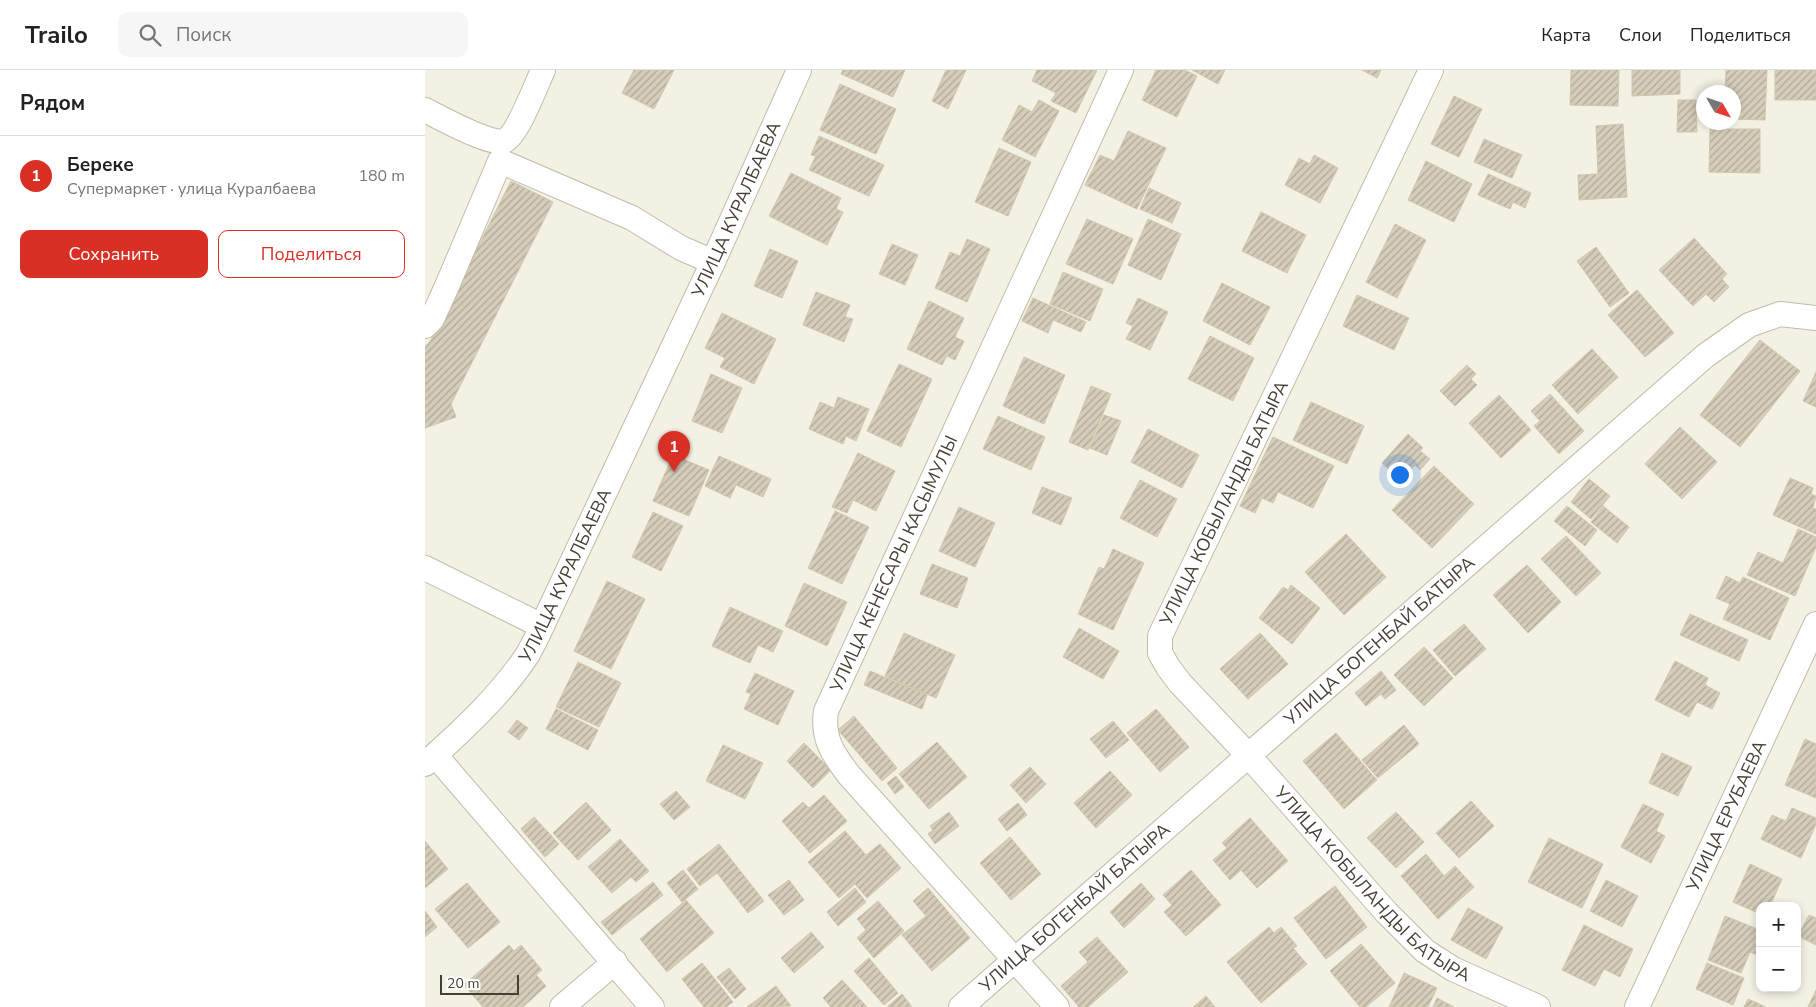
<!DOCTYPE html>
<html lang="ru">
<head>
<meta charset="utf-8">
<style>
  :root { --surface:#fff; --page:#f6f6f6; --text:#222; --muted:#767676; --line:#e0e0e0; --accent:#d93025 }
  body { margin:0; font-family:"Nunito Sans",sans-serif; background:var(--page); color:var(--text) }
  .controls { position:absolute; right:15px; bottom:15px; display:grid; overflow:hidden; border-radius:10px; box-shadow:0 2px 8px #0003 }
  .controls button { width:45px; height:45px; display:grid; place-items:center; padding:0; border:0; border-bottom:1px solid var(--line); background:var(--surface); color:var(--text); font:25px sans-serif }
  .compass { position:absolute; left:1271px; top:15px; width:45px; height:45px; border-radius:50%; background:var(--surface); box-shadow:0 2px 8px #0003; rotate:129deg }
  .scale { position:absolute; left:15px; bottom:12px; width:79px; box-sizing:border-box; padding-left:5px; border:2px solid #454034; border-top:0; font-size:14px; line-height:18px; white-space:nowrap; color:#454034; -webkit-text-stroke:4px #fff; paint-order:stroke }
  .you { position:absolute; left:974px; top:404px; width:18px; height:18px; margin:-12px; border:4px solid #fff; border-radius:50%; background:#1a73e8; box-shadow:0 0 0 8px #1a73e833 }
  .badge { display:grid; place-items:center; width:32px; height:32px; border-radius:50%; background:var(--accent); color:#fff; font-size:16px; font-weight:700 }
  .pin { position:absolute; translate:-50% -41px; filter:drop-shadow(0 1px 2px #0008) }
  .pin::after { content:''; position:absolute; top:26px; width:18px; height:15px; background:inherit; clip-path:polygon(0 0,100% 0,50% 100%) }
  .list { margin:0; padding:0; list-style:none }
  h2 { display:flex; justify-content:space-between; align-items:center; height:65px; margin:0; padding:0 20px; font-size:21px }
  h2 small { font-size:16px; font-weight:400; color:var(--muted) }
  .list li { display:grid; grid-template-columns:32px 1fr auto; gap:15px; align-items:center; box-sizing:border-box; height:80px; padding:0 20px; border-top:1px solid var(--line) }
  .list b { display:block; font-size:19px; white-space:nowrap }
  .list p { margin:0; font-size:16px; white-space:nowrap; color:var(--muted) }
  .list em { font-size:16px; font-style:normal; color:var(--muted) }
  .actions { display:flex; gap:10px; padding:15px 20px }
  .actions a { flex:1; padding:11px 0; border:1px solid var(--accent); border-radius:10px; text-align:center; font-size:18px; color:var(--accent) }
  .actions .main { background:var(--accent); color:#fff }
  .icon { flex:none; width:28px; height:28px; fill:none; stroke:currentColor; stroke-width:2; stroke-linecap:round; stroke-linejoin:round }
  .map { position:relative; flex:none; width:1391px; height:937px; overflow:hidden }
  header { display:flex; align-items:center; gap:30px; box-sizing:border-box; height:70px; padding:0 25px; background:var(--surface); border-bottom:1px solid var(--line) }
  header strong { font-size:24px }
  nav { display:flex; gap:28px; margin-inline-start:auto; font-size:18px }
  .search { width:350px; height:45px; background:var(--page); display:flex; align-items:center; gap:12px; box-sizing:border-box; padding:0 18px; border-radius:10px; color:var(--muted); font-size:19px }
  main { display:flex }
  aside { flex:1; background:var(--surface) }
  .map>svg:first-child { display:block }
</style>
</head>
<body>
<header>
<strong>Trailo</strong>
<div class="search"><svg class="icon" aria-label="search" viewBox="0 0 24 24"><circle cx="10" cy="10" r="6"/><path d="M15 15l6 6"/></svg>Поиск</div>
<nav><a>Карта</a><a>Слои</a><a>Поделиться</a></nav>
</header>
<main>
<aside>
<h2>Рядом<small></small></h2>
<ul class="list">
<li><span class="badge">1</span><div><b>Береке</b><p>Супермаркет · улица Куралбаева</p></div><em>180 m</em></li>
</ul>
<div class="actions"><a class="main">Сохранить</a><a>Поделиться</a></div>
</aside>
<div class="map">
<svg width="1391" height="937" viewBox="0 0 1391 937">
  <defs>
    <pattern id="building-hatch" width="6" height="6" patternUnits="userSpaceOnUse" patternTransform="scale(1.25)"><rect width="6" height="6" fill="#d5cdb9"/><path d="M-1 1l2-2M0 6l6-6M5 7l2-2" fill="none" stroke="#afa897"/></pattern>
  </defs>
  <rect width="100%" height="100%" fill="#f3f0e4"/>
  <path fill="url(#building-hatch)" stroke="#d0c6ac" d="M209 0H249L229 39 197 23Z
    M418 0H480L468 27 416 4Z
    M521 0H541L523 39 507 31Z
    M612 0H672L651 43 626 31 631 23 607 11Z
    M731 0H760L772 6 752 47 717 30Z
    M767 0H800L793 14Z
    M937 0H956L952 8Z
    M1146 0H1194L1193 36 1145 35Z
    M1207 0H1255V24L1207 26Z
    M1301 0H1342L1340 50 1308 49V22H1300Z
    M1350 0H1391V30H1350Z
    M415 14 471 39 451 84 395 60Z
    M1029 26 1057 39 1034 87 1006 74Z
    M614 30 634 41 610 87 577 70 594 35 607 42Z
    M1253 30H1271L1272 62H1252Z
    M1198 54 1202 127 1154 130 1153 105 1173 104 1171 56Z
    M1285 59H1335V103L1284 102Z
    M703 61 741 78 712 139 660 115 675 85 689 91Z
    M394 66 459 95 444 126 384 100 391 86 386 85Z
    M1059 69 1097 85 1087 108 1049 92Z
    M574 78 606 92 583 146 550 132Z
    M889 85 913 98 895 133 860 115 874 88 885 94Z
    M1001 91 1047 114 1029 152 983 130Z
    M366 103 416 128 411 139 418 142 402 175 344 146Z
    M1063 104 1106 123 1100 138 1088 132 1085 139 1053 125Z
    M86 111 128 132 26 334 31 347 0 358V277L6 270Z
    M724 118 756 133 747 153 715 139Z
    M836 142 881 165 862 203 817 181Z
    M662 149 708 169 688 214 641 194Z
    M723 149 756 164 736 210 703 195Z
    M970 154 1001 170 972 228 941 212Z
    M1269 168 1302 204 1297 209 1304 217 1289 232 1281 224 1268 236 1234 200Z
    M542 169 565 179 542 232 510 218 525 182 535 186Z
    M467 174 493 185 480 215 454 204Z
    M1171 177 1204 223 1185 237 1152 191Z
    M345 179 373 191 357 228 329 216Z
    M638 202 678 219 665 251 625 234Z
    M797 213 845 237 825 275 778 251Z
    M1212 220 1249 263 1220 287 1183 245Z
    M391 222 425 235 420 247 428 249 419 272 378 255Z
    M932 225 984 248 969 280 918 256Z
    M608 228 661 252 656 262 628 250 623 263 597 251Z
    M713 228 743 242 725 280 701 269 708 256 701 253Z
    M504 231 539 248 530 267 539 271 530 290 522 286 517 295 482 279Z
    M297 243 351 269 329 314 295 297 300 288 280 278Z
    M785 266 829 288 808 331 763 309Z
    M1335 270 1375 301 1315 377 1275 345Z
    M1167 279 1193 307 1153 344 1127 315Z
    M599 287 640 305 619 354 578 336Z
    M474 294 507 309 476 377 442 361Z
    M1042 295 1051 304 1046 309 1052 315 1030 336 1015 321Z
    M1391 302V337L1378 331Z
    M286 304 317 318 297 363 267 351Z
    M666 316 686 324 663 380 644 372Z
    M1125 324 1159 361 1134 384 1109 356 1115 351 1106 341Z
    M1074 325 1106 360 1076 388 1044 353Z
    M413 327 444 339 431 371 421 366 418 374 384 359 395 332 409 338Z
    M886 332 939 356 922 394 868 370Z
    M679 345 696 351 682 385 665 378Z
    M573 346 620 367 606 400 558 379Z
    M1255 357 1292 392 1257 429 1220 394Z
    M723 359 774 385 757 418 706 392Z
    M983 364 998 378 995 381 1005 389 995 400 990 395 976 410 957 393Z
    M848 367 909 396 888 438 853 422 848 433 837 428 830 443 815 436Z
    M433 383 470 401 451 441 428 430 422 443 407 437Z
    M248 385 284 400 264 446 228 431Z
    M294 386 346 409 338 427 311 415 305 428 280 416Z
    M1009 396 1049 434 1007 478 967 440Z
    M1365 408 1388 418 1386 424 1391 426 1388 438 1391 439V464L1348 445Z
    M1164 409 1185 426 1166 449 1146 432Z
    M715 410 752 429 732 467 695 448Z
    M617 417 647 428 636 455 607 443Z
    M1142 436 1172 460 1160 476 1129 451Z
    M1178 436 1204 457 1192 473 1166 452Z
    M534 437 570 453 550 497 514 481Z
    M410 441 444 457 417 514 383 498Z
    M228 442 258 456 236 501 207 487Z
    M1373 459 1391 467V477L1370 526 1322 505 1333 482 1358 493Z
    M921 464 961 507 919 545 880 502Z
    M1141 466 1176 503 1151 526 1116 489Z
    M688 479 719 493 688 560 653 544 674 497 679 499Z
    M507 494 543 508 532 538 495 524Z
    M1102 495 1136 532 1103 563 1068 525Z
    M1301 506 1315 513 1318 507 1364 528 1345 570 1298 549 1305 534 1291 528Z
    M182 511 220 529 186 599 149 581Z
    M379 513 422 532 402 576 360 556Z
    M866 515 895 538 867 574 834 548 858 517 863 520Z
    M305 537 358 561 348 582 333 575 325 593 287 576Z
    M1265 544 1323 570 1314 591 1255 565Z
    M1039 554 1061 579 1030 606 1008 580Z
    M654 558 694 581 678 609 638 587Z
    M479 563 530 585 511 628 460 606Z
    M835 563 863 594 823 629 795 599Z
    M999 577 1028 608 999 636 969 605Z
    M1250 591 1283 608 1280 615 1295 623 1287 639 1272 632 1264 647 1230 630Z
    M153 592 196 613 174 657 131 637Z
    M445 601 502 625 497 639 439 615Z
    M956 601 971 620 960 629 956 624 941 636 930 623Z
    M330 603 369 621 353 655 319 639 326 624 321 622Z
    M131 639 173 660 163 680 121 659Z
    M731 639 764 677 735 702 702 663Z
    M429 646 472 698 457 711 413 660Z
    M92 650 103 658 94 670 83 662Z
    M688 651 704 670 681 688 665 669Z
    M979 655 994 674 953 708 937 690Z
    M911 663 952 710 919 739 878 691Z
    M1380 669 1391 674V728L1360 715Z
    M512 672 542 707 504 739 474 704Z
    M379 673 406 700 388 718 362 691Z
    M298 675 338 693 320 729 281 711Z
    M1237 683 1267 697 1253 726 1224 713Z
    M605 697 621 714 601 733 585 715Z
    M685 701 707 725 671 758 649 733Z
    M471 706 479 717 470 724 462 713Z
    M251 721 265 737 249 750 235 734Z
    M399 725 422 751 385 783 357 751 378 732 384 738Z
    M1046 731 1069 756 1034 788 1011 763Z
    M161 732 186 760 153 790 128 763Z
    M593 733 602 745 582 761 573 749Z
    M1218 734 1239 744 1231 761 1240 766 1226 793 1196 777Z
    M1367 738 1391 748V754L1376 788 1336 769 1347 745 1361 751Z
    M524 742 534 756 510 774 503 764 508 760 505 756Z
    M971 742 999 772 971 798 942 768Z
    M109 747 134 774 120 787 96 759Z
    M825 748 863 791 832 818 816 800 805 810 788 790 802 778 797 773Z
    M420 761 441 785 455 774 476 798 442 828 430 814 414 828 383 792Z
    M585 767 616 804 586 830 555 793Z
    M1124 768 1178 794 1157 838 1103 812Z
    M195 769 224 801 211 812 206 807 187 823 163 797Z
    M0 771 23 799 0 818Z
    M294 774 339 831 323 843 292 803 275 816 262 799Z
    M1001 784 1019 806 1030 796 1049 817 1013 849 976 806Z
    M1325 794 1357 809 1345 836H1335V844L1308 832Z
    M258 800 273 819 257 832 242 813Z
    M766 800 796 835 761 866 739 842 747 835 738 825Z
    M364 810 379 830 359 845 343 825Z
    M1181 810 1213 826 1197 857 1165 841Z
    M228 812 238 825 187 865 176 852Z
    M42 813 75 852 43 878 10 839Z
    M716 813 730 829 699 858 685 842Z
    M910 816 942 857 901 889 869 848Z
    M430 818 441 832 413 856 402 842Z
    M503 818 545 868 507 901 477 865 501 846 488 831Z
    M261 830 289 863 242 902 215 869Z
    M453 831 479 861 449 888 432 868 441 860 432 849Z
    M1043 838 1078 857 1061 889 1026 870Z
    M0 841 12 857 0 867Z
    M1384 845 1391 848V875L1373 866Z
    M1300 846 1335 860V886L1325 882 1316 903 1283 890Z
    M1159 855 1208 879 1195 907 1179 899 1170 916 1137 900Z
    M844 857 849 863 856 857 872 876 868 878 882 894 836 933 802 892Z
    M386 862 399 877 369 903 356 888Z
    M672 867 703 902 663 937H654L636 916 663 892 654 882Z
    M936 874 970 913 941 937H935L905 901Z
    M84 875 89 881 96 875 117 900 111 905 121 916 98 937H58L39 915Z
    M444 888 473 923 459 935 429 901Z
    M277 893 308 932 301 937H279L257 909Z
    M1282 893 1319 908 1308 935 1271 919Z
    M304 898 321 919 310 929 292 907Z
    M979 903 1012 918 1003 937H964Z
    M417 910 442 937H406L398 928Z
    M351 916 366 936 322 937Z
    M1391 920V937H1383Z
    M477 924 487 937H464L463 936Z
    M781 926 790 937H768Z
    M1012 928 1029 937H1008Z
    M1323 929 1341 937H1319Z"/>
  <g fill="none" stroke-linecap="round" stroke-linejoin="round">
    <defs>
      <g id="street">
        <path id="s1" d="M1006 0 735 566V583L743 597 755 613 823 685 961 842 1000 881 1028 899 1113 937"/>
        <path d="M0 40C14 47 67 76 79 71 92 66 111 15 118 0"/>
        <path d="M0 256 7 249 22 216 75 91 207 148 256 178 288 192"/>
        <path d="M0 498 117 556"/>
        <path d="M10 685 227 937"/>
        <path id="s2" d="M0 694C37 661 76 625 103 584 108 575 113 565 117 556L288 192 374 0"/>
        <path d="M137 937 190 892"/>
        <path id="s3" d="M536 937 1280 286 1324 255 1355 244 1391 248"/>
        <path id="s4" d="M632 937 424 705C408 684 397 669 401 641L696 0"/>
        <path id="s5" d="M1212 937 1391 554"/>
      </g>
    </defs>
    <use href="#street" stroke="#c1bca9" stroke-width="26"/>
    <use href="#street" stroke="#fff" stroke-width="24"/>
  </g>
  <g text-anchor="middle" stroke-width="5" stroke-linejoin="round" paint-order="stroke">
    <g font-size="18" fill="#454034" stroke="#fff">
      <text dy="6" stroke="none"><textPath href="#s2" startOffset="642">УЛИЦА КУРАЛБАЕВА</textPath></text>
      <text transform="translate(799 433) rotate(-64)" y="6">УЛИЦА КОБЫЛАНДЫ БАТЫРА</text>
      <text dy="6" stroke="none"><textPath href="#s4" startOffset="544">УЛИЦА КЕНЕСАРЫ КАСЫМУЛЫ</textPath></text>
      <text dy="6" stroke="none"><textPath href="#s2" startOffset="238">УЛИЦА КУРАЛБАЕВА</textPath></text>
      <text dy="6" stroke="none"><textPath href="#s3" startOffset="556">УЛИЦА БОГЕНБАЙ БАТЫРА</textPath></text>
      <text dy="6" stroke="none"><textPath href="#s5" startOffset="211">УЛИЦА ЕРУБАЕВА</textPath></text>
      <text dy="6" stroke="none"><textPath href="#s1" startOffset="960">УЛИЦА КОБЫЛАНДЫ БАТЫРА</textPath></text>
      <text dy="6" stroke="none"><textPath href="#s3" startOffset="151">УЛИЦА БОГЕНБАЙ БАТЫРА</textPath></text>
    </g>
  </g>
</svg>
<div class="controls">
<button>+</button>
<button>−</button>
</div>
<svg class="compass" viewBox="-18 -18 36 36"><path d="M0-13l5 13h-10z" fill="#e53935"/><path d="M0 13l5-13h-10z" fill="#767676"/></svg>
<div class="scale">20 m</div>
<div class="you"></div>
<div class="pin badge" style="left:249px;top:402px">1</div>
</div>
</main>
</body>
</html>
